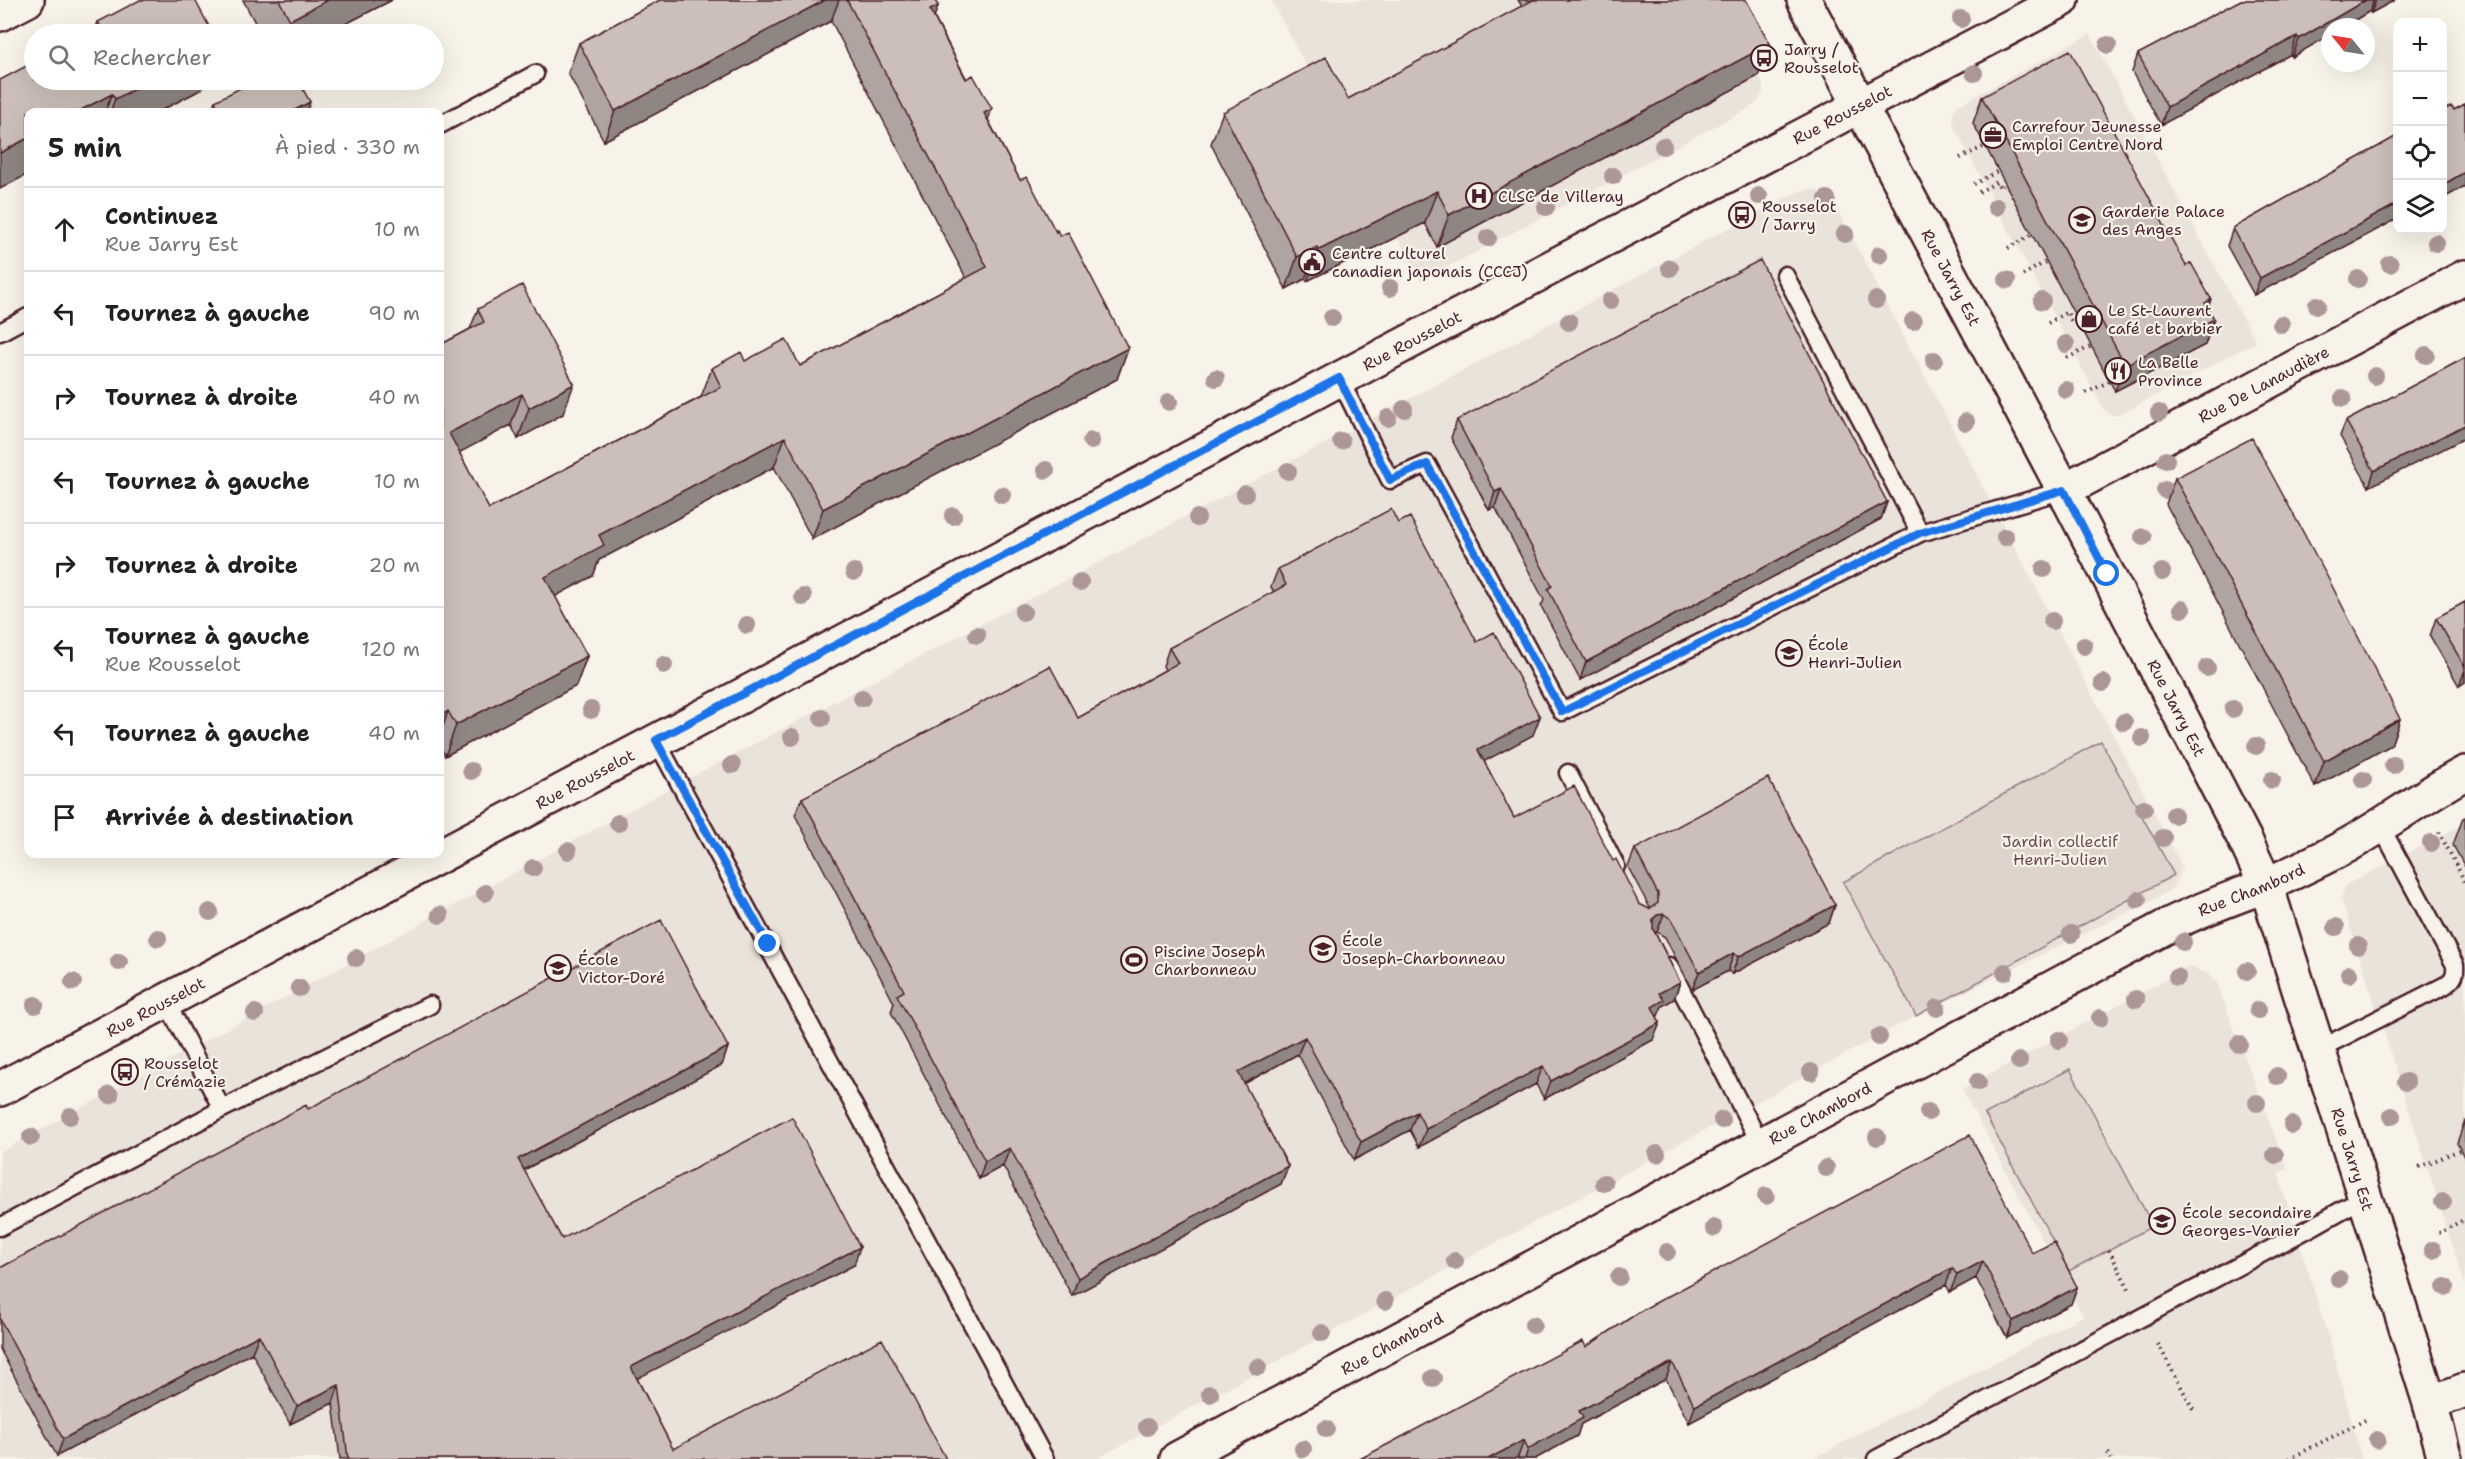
<!DOCTYPE html>
<html lang="fr">
<head>
<meta charset="utf-8">
<style>
  :root { --surface:#fff; --page:#f6f6f6; --text:#202124; --muted:#757577; --line:#e0e0e0 }
  body { margin:0; font-family:"Shantell Sans",sans-serif; background:var(--page); color:var(--text) }
  .controls { position:absolute; right:18px; top:18px; display:grid; overflow:hidden; border-radius:12px; box-shadow:0 6px 24px #0002 }
  .controls button { width:54px; height:54px; display:grid; place-items:center; padding:0; border:0; border-bottom:2px solid var(--line); background:var(--surface); color:var(--text); font:30px sans-serif }
  .compass { position:absolute; left:2321px; top:18px; width:54px; height:54px; border-radius:50%; background:var(--surface); box-shadow:0 6px 24px #0002; rotate:300deg }
  .stop { position:absolute; width:18px; height:18px; margin:-14px; border:4px solid #1a73e8; border-radius:50%; background:#fff }
  .stop.end { background:#1a73e8; border-color:#fff; box-shadow:0 2px 6px #0008 }
  .list { margin:0; padding:0; list-style:none }
  h2 { display:flex; justify-content:space-between; align-items:center; height:78px; margin:0; padding:0 24px; font-size:26px }
  h2 small { font-size:20px; font-weight:400; color:var(--muted) }
  .list li { display:grid; grid-template-columns:39px 1fr auto; gap:18px; align-items:center; box-sizing:border-box; height:84px; padding:0 24px; border-top:2px solid var(--line) }
  .list b { display:block; font-size:22px; white-space:nowrap }
  .list p { margin:0; font-size:20px; white-space:nowrap; color:var(--muted) }
  .list em { font-size:20px; font-style:normal; color:var(--muted) }
  .icon { flex:none; width:33px; height:33px; fill:none; stroke:currentColor; stroke-width:2; stroke-linecap:round; stroke-linejoin:round }
  .map { position:relative; flex:none; width:2465px; height:1459px; overflow:hidden }
  .search { position:absolute; background:var(--surface); box-shadow:0 6px 24px #0002; left:24px; top:24px; width:420px; height:66px; display:flex; align-items:center; gap:15px; box-sizing:border-box; padding:0 21px; border-radius:33px; color:var(--muted); font-size:22px }
  .panel { position:absolute; background:var(--surface); box-shadow:0 6px 24px #0002; left:24px; top:108px; width:420px; height:750px; border-radius:12px }
  .map>svg:first-child { display:block }
</style>
</head>
<body>
<div class="map">
<svg width="2465" height="1459" viewBox="0 0 2465 1459">
  <rect width="100%" height="100%" fill="#f7f3e8"/>
  <filter id="ink" filterUnits="userSpaceOnUse"><feTurbulence type="fractalNoise" baseFrequency=".0167" numOctaves="2"/><feDisplacementMap in="SourceGraphic" scale="12" xChannelSelector="R" yChannelSelector="G"/><feConvolveMatrix kernelMatrix="1 2 1 2 8 2 1 2 1" color-interpolation-filters="sRGB"/></filter>
  <g filter="url(#ink)">
    <path fill="#eae3da" d="M1271 0H1718L1763 84V92L1757 103 1744 111 1421 281Z
      M2090 34 2256 342 2118 415H2111L2104 410 1954 127 1953 119V112L1959 105Z
      M1812 189 1826 194 1836 207 2177 856 2182 867 2179 878 2171 889 2157 898 1916 1016 1096 1459H0V1152L678 784 1377 416 1785 198 1800 191Z
      M2465 823V1285L2341 898 2346 885Z
      M2189 967 2209 974 2217 983 2287 1168 2278 1174 2333 1352 2362 1459H1812L2083 1316 1962 1089Z"/>
    <path fill="#ded4cc" stroke="#947a7c" stroke-width="1.5" d="M2101 741 2174 875 1916 1016 1843 882Z
      M2070 1069 2153 1226 2069 1271 1985 1114Z"/>
    <g fill="none" stroke-linecap="round" stroke-linejoin="round">
      <defs>
        <path id="service" d="M440 125 535 74
          M1785 275 1920 533
          M0 332 28 317
          M1339 378 1390 480 1427 464 1562 712 1920 533 2064 490
          M656 740 1045 1459
          M1568 773 1616 866
          M1669 966 1761 1145
          M2319 1049 2444 986C2453 980 2456 975 2455 965L2380 825
          M222 1109 430 1005
          M0 1227 222 1109 166 1001
          M1876 1459 2310 1228 2365 1197"/>
        <g id="minor">
          <path d="M0 14 27 0"/>
          <path id="s1" d="M2064 490 2465 277"/>
          <path id="s2" d="M0 1089C687 726 1372 358 2062 0"/>
          <path d="M2430 1403 2465 1390"/>
          <path id="s3" d="M1177 1459 2171 924C2199 910 2227 900 2256 889 2283 878 2309 865 2335 852 2380 829 2420 797 2465 773"/>
        </g>
        <g id="secondary">
          <path id="s4" d="M1804 0 2064 490 2246 842 2266 885 2430 1403 2445 1459"/>
        </g>
      </defs>
      <use href="#service" stroke="#4a1f2b" stroke-width="21"/>
      <use href="#minor" stroke="#4a1f2b" stroke-width="38"/>
      <use href="#secondary" stroke="#4a1f2b" stroke-width="38"/>
      <path stroke="#4a1f2b" stroke-width="4" stroke-dasharray="1.5 4.5" stroke-linecap="butt" d="M1960 158 1985 146
        M1974 184 1998 171
        M1979 192 1997 182 2000 188 2006 184
        M2008 248 2033 234
        M2023 275 2047 261
        M2048 323 2067 312 2072 322 2078 319
        M2067 358 2092 346
        M2086 393 2110 381
        M2439 832 2465 882
        M2419 1167 2460 1150
        M2439 1233 2465 1219
        M2109 1250 2129 1289
        M2158 1344 2193 1409
        M2108 1453 2111 1459
        M2289 1459 2367 1419"/>
      <use href="#service" stroke="#f7f3e8" stroke-width="16"/>
      <use href="#minor" stroke="#f7f3e8" stroke-width="33"/>
      <use href="#secondary" stroke="#f7f3e8" stroke-width="33"/>
    </g>
    <g fill="#ac9796">
      <circle cx="1961" cy="19" r="9"/>
      <circle cx="2108" cy="45" r="9"/>
      <circle cx="1974" cy="73" r="9"/>
      <circle cx="1663" cy="146" r="9"/>
      <circle cx="1613" cy="176" r="9"/>
      <circle cx="1759" cy="196" r="9"/>
      <circle cx="1827" cy="199" r="9"/>
      <circle cx="1546" cy="207" r="9"/>
      <circle cx="1996" cy="207" r="9"/>
      <circle cx="1845" cy="234" r="9"/>
      <circle cx="1488" cy="238" r="9"/>
      <circle cx="2436" cy="243" r="9"/>
      <circle cx="1879" cy="255" r="9"/>
      <circle cx="2390" cy="264" r="9"/>
      <circle cx="1670" cy="268" r="9"/>
      <circle cx="2358" cy="279" r="9"/>
      <circle cx="2007" cy="280" r="9"/>
      <circle cx="1390" cy="288" r="9"/>
      <circle cx="1876" cy="300" r="9"/>
      <circle cx="1610" cy="301" r="9"/>
      <circle cx="2042" cy="301" r="9"/>
      <circle cx="2317" cy="305" r="9"/>
      <circle cx="1332" cy="318" r="9"/>
      <circle cx="1913" cy="321" r="9"/>
      <circle cx="1569" cy="322" r="9"/>
      <circle cx="2281" cy="324" r="9"/>
      <circle cx="2066" cy="344" r="9"/>
      <circle cx="2426" cy="355" r="9"/>
      <circle cx="1934" cy="360" r="9"/>
      <circle cx="2375" cy="376" r="9"/>
      <circle cx="1216" cy="378" r="9"/>
      <circle cx="2066" cy="390" r="9"/>
      <circle cx="2343" cy="398" r="9"/>
      <circle cx="1169" cy="402" r="9"/>
      <circle cx="1404" cy="409" r="9"/>
      <circle cx="2159" cy="413" r="9"/>
      <circle cx="1388" cy="418" r="9"/>
      <circle cx="1966" cy="422" r="9"/>
      <circle cx="1091" cy="441" r="9"/>
      <circle cx="1341" cy="441" r="9"/>
      <circle cx="2166" cy="460" r="9"/>
      <circle cx="1046" cy="470" r="9"/>
      <circle cx="1288" cy="471" r="9"/>
      <circle cx="2165" cy="490" r="9"/>
      <circle cx="1245" cy="494" r="9"/>
      <circle cx="1002" cy="495" r="9"/>
      <circle cx="953" cy="516" r="9"/>
      <circle cx="1197" cy="518" r="9"/>
      <circle cx="2005" cy="537" r="9"/>
      <circle cx="2143" cy="537" r="9"/>
      <circle cx="2044" cy="569" r="9"/>
      <circle cx="854" cy="572" r="9"/>
      <circle cx="2162" cy="572" r="9"/>
      <circle cx="1080" cy="582" r="9"/>
      <circle cx="803" cy="597" r="9"/>
      <circle cx="2182" cy="609" r="9"/>
      <circle cx="1023" cy="612" r="9"/>
      <circle cx="2052" cy="621" r="9"/>
      <circle cx="747" cy="625" r="9"/>
      <circle cx="977" cy="635" r="9"/>
      <circle cx="2084" cy="646" r="9"/>
      <circle cx="664" cy="665" r="9"/>
      <circle cx="2207" cy="668" r="9"/>
      <circle cx="2103" cy="683" r="9"/>
      <circle cx="862" cy="698" r="9"/>
      <circle cx="2233" cy="709" r="9"/>
      <circle cx="591" cy="710" r="9"/>
      <circle cx="822" cy="718" r="9"/>
      <circle cx="2124" cy="722" r="9"/>
      <circle cx="792" cy="737" r="9"/>
      <circle cx="2142" cy="738" r="9"/>
      <circle cx="2256" cy="746" r="9"/>
      <circle cx="732" cy="765" r="9"/>
      <circle cx="2393" cy="765" r="9"/>
      <circle cx="471" cy="771" r="9"/>
      <circle cx="2272" cy="780" r="9"/>
      <circle cx="2363" cy="780" r="9"/>
      <circle cx="2144" cy="808" r="9"/>
      <circle cx="2174" cy="815" r="9"/>
      <circle cx="618" cy="823" r="9"/>
      <circle cx="2163" cy="838" r="9"/>
      <circle cx="2431" cy="843" r="9"/>
      <circle cx="568" cy="851" r="9"/>
      <circle cx="533" cy="868" r="9"/>
      <circle cx="485" cy="893" r="9"/>
      <circle cx="2138" cy="900" r="9"/>
      <circle cx="210" cy="912" r="9"/>
      <circle cx="440" cy="915" r="9"/>
      <circle cx="2336" cy="927" r="9"/>
      <circle cx="2071" cy="934" r="9"/>
      <circle cx="158" cy="938" r="9"/>
      <circle cx="2183" cy="942" r="9"/>
      <circle cx="2358" cy="946" r="9"/>
      <circle cx="356" cy="958" r="9"/>
      <circle cx="119" cy="962" r="9"/>
      <circle cx="2247" cy="971" r="9"/>
      <circle cx="2005" cy="972" r="9"/>
      <circle cx="2349" cy="974" r="9"/>
      <circle cx="2177" cy="977" r="9"/>
      <circle cx="73" cy="982" r="9"/>
      <circle cx="299" cy="988" r="9"/>
      <circle cx="2136" cy="999" r="9"/>
      <circle cx="35" cy="1005" r="9"/>
      <circle cx="1937" cy="1008" r="9"/>
      <circle cx="2258" cy="1010" r="9"/>
      <circle cx="255" cy="1013" r="9"/>
      <circle cx="2100" cy="1018" r="9"/>
      <circle cx="1879" cy="1037" r="9"/>
      <circle cx="2059" cy="1040" r="9"/>
      <circle cx="2239" cy="1044" r="9"/>
      <circle cx="2019" cy="1061" r="9"/>
      <circle cx="1811" cy="1072" r="9"/>
      <circle cx="2277" cy="1076" r="9"/>
      <circle cx="1978" cy="1082" r="9"/>
      <circle cx="2406" cy="1082" r="9"/>
      <circle cx="110" cy="1095" r="9"/>
      <circle cx="2257" cy="1103" r="9"/>
      <circle cx="1928" cy="1112" r="9"/>
      <circle cx="70" cy="1116" r="9"/>
      <circle cx="2392" cy="1116" r="9"/>
      <circle cx="1722" cy="1120" r="9"/>
      <circle cx="2292" cy="1125" r="9"/>
      <circle cx="31" cy="1137" r="9"/>
      <circle cx="1877" cy="1137" r="9"/>
      <circle cx="1657" cy="1154" r="9"/>
      <circle cx="2275" cy="1155" r="9"/>
      <circle cx="1826" cy="1168" r="9"/>
      <circle cx="1604" cy="1183" r="9"/>
      <circle cx="1766" cy="1196" r="9"/>
      <circle cx="2443" cy="1202" r="9"/>
      <circle cx="1714" cy="1228" r="9"/>
      <circle cx="2433" cy="1250" r="9"/>
      <circle cx="1667" cy="1252" r="9"/>
      <circle cx="1455" cy="1261" r="9"/>
      <circle cx="1619" cy="1277" r="9"/>
      <circle cx="2339" cy="1279" r="9"/>
      <circle cx="2445" cy="1287" r="9"/>
      <circle cx="1385" cy="1301" r="9"/>
      <circle cx="1533" cy="1325" r="9"/>
      <circle cx="1322" cy="1333" r="9"/>
      <circle cx="1258" cy="1367" r="9"/>
      <circle cx="1433" cy="1378" r="9"/>
      <circle cx="1210" cy="1394" r="9"/>
      <circle cx="1147" cy="1427" r="9"/>
      <circle cx="1326" cy="1429" r="9"/>
      <circle cx="2377" cy="1440" r="9"/>
      <circle cx="1303" cy="1449" r="9"/>
    </g>
    <path fill="#afa49f" stroke="#4a1f2b" stroke-width="1.5" d="M195 0 95 30 98 22Z
      M243 0H392L326 34H261Z
      M660 0H935L938 6 934 17 1020 180 1056 232 1128 348 1117 379 812 539 774 467 599 560 593 576 555 596 587 656 576 686 445 756 440 746V345L470 329 478 309 563 414 518 439 511 425 459 452 489 509 701 397 712 368 745 361 800 366 966 278 831 21 604 141 568 73 579 43Z
      M1518 0H1746L1770 44 1758 76 1437 247 1425 223 1307 281 1305 279 1286 289 1211 144 1223 112 1348 99 1522 6Z
      M2241 0H2395L2371 13 2370 11 2343 27H2330L2292 57 2291 54 2161 125 2132 72 2138 54Z
      M34 80H206L202 89 158 112H28Z
      M1982 97 2186 266 2211 299 2208 308 2214 319 2205 345 2115 391 1973 123Z
      M215 101 307 111 305 112H212L211 110Z
      M2465 104V186L2442 199V111L2454 110Z
      M2397 136V219L2254 295 2227 246 2233 228Z
      M2465 358 2369 487 2340 436 2346 421Z
      M1457 420 1887 502 1881 519 1580 680 1541 606 1544 600 1495 507 1489 510 1451 438Z
      M2175 478 2400 719 2391 745 2315 787 2166 504Z
      M1398 523 1477 642 1533 735 1484 761 1514 818 1613 861 1639 904 1649 909 1650 908 1628 867 1635 849 1835 905 1829 923 1732 974 1728 971 1692 990 1665 937 1657 932H1655L1680 982 1674 999 1662 1006 1657 1017 1660 1023 1653 1040 1544 1099 1536 1084 1419 1147 1410 1130 1354 1160 1298 1054 1244 1084 1288 1166 1281 1184 1072 1296 1003 1166 979 1179 891 1012 894 1003 795 815 802 798 1078 718 1165 670 1163 666 1169 648 1274 592 1271 587 1278 569Z
      M2465 602V682L2459 686 2430 636 2436 618Z
      M2465 817V867L2453 845 2463 818Z
      M728 1047 722 1065 524 1170 562 1239 854 1265 637 1378 673 1449 946 1459H340L333 1403 290 1424 252 1353 57 1456 0 1349V1268L308 1109Z
      M2465 1120V1159L2457 1143Z
      M2032 1253 2077 1287 2071 1304 2007 1338 1976 1278 1950 1292 1946 1285 1689 1423 1666 1379 1581 1424 1577 1436 1535 1459H1518V1457L1514 1459H1360L1586 1347 1644 1309Z"/>
    <path fill="#8f8682" stroke="#4a1f2b" stroke-width="1.5" d="M328 0H392L326 34H285L290 20Z
      M825 0H839L831 21 604 141 615 111Z
      M2366 0H2374L2370 11 2343 27H2330V35L2292 57 2299 39Z
      M2376 0H2395L2371 13Z
      M938 6 927 36 930 10Z
      M2297 36 2291 54 2161 125 2167 107Z
      M1770 44 1758 76 1437 247 1449 215Z
      M152 80H206L202 89 158 112H110L115 99Z
      M112 94 105 112H77Z
      M310 102 307 111 305 112H291Z
      M992 109 981 140 984 113Z
      M28 138V174L0 189V153Z
      M2465 172V186L2442 199V193L2446 183Z
      M1437 191 1425 223 1307 281 1319 250Z
      M2397 204V219L2254 295 2260 278Z
      M1317 247 1305 279 1286 289 1297 257Z
      M2211 299 2202 325 2214 319 2205 345 2115 391 2125 365 2205 303Z
      M1128 348 1117 379 812 539 823 509Z
      M574 384 563 414 518 439 529 408Z
      M522 394 511 425 440 463 449 433Z
      M2465 425V438L2369 487 2374 471Z
      M785 437 774 467 599 560 593 576 534 608 545 577 599 535Z
      M1501 489 1495 507 1489 510 1495 492Z
      M1887 502 1881 519 1580 680 1586 662Z
      M587 656 576 686 445 756 456 725Z
      M2465 670V682L2459 686Z
      M448 711 440 736V720L442 715Z
      M1540 717 1533 735 1472 768 1478 750Z
      M2400 719 2391 745 2315 787 2324 761Z
      M1835 905 1829 923 1732 974 1738 957Z
      M1664 914 1657 932 1651 933 1653 919 1657 915Z
      M1734 953 1728 971 1692 990 1699 972Z
      M1680 982 1674 999 1662 1006 1657 1018 1652 1007 1659 993Z
      M1660 1023 1653 1040 1544 1099 1551 1081Z
      M1305 1037 1298 1054 1232 1090 1238 1072Z
      M728 1047 722 1065 512 1176 518 1159Z
      M1543 1066 1536 1084 1419 1147 1426 1129Z
      M1417 1112 1410 1130 1354 1160 1361 1142Z
      M1010 1148 1003 1166 979 1179 985 1161Z
      M1288 1166 1281 1184 1072 1296 1078 1278Z
      M860 1247 854 1265 625 1385 631 1367Z
      M1983 1261 1976 1278 1950 1292 1957 1275Z
      M1952 1268 1946 1285 1689 1423 1695 1406Z
      M2077 1287 2071 1304 2007 1338 2013 1321Z
      M259 1335 252 1353 57 1456 63 1439Z
      M1672 1362 1666 1379 1581 1424 1577 1436 1535 1459H1525L1528 1449 1579 1411Z
      M339 1385 333 1403 290 1424 297 1406Z
      M1524 1440 1518 1457 1514 1459H1488Z"/>
    <path fill="#ccbfb9" stroke="#4a1f2b" stroke-width="1.5" d="M140 0H195L213 34H87L101 27 98 22Z
      M279 0H328L290 20Z
      M660 0H825L615 111 579 43Z
      M847 0H935L938 6 930 10 966 79 973 75 992 109 984 113 1020 180 1027 177 1056 232 1057 230 1060 236 1068 232 1128 348 823 509 785 437 599 535 604 545 545 577 587 656 456 725 448 711 442 715 440 711V345L484 322 478 309 522 285 574 384 529 408 522 394 449 433 489 509 721 387 712 368 741 352 745 361 786 339 800 366 987 267Z
      M1533 0H1746L1770 44 1449 215 1437 191 1319 250 1317 247 1297 257 1223 112 1326 57 1348 99Z
      M2241 0H2366L2299 39 2297 36 2167 107 2138 54Z
      M2070 50 2186 266 2191 263 2211 299 2205 303 2214 319 2125 365 1982 97Z
      M34 62V80H152L115 99 112 94 77 112H28V138L0 153V80Z
      M256 80H298L310 102 291 112H220L215 101Z
      M2465 104V172L2446 183 2444 180H2442V111L2451 106 2454 110Z
      M2397 136V204L2260 278 2233 228Z
      M1760 260 1887 502 1586 662 1548 589 1552 586 1501 489 1495 492 1457 420Z
      M2465 358V425L2374 471 2346 421Z
      M2252 438 2328 578 2400 719 2324 761 2175 478Z
      M1391 509 1398 523 1410 517 1477 642 1494 632 1540 717 1478 750 1514 818 1574 786 1613 861 1616 859 1639 904 1649 909 1658 903V894L1635 849 1768 778 1835 905 1738 957 1734 953 1699 972 1671 919 1664 914 1657 915 1653 919V929L1680 982 1659 993 1664 1000 1652 1007 1660 1023 1551 1081 1543 1066 1426 1129 1417 1112 1361 1142 1305 1037 1238 1072 1288 1166 1078 1278 1010 1148 985 1161 897 995 904 991 802 798 1050 666 1078 718 1178 663 1169 648 1286 585 1278 569Z
      M2465 602V667L2436 618Z
      M661 920 728 1047 518 1159 562 1239 792 1117 860 1247 631 1367 673 1449 882 1339 946 1459H348L339 1385 297 1406 259 1335 63 1439 0 1319V1268L306 1105 308 1109Z
      M1970 1135 2032 1253 2054 1242 2077 1287 2013 1321 1983 1261 1957 1275 1952 1268 1695 1406 1672 1362 1579 1411 1583 1418 1528 1449 1524 1440 1488 1459H1360L1583 1341 1586 1347 1644 1309Z"/>
  </g>
  <g fill="none" stroke-linecap="round" stroke-linejoin="round" filter="url(#ink)">
    <path stroke="#1a73e8" stroke-width="8" d="M768 944 656 740 1339 378 1390 480 1427 464 1562 712 1920 533 2064 490 2107 574"/>
  </g>
  <defs>
    <symbol id="bus-ring" viewBox="-11 -11 22 22"><circle r="9.5" fill="#f7f3e8" stroke="#4a1f2b" stroke-width="1.5"/><path d="M-5-6H5V4H4V6H2V4H-2V6H-4V4H-5ZM-3.5-4V0h7V-4ZM-3.5 1.2v1.5H-2V1.2ZM2 1.2v1.5H3.5V1.2Z" fill="#4a1f2b"/></symbol>
    <symbol id="office-ring" viewBox="-11 -11 22 22"><circle r="9.5" fill="#f7f3e8" stroke="#4a1f2b" stroke-width="1.5"/><path d="M-6-3h4V-5.5h4V-3h4V5H-6ZM-1-4.5V-3h2v-1.5ZM-6 0V1H6V0Z" fill="#4a1f2b"/></symbol>
    <symbol id="hospital-ring" viewBox="-11 -11 22 22"><circle r="9.5" fill="#f7f3e8" stroke="#4a1f2b" stroke-width="1.5"/><path d="M-5-5h3v3.5h4V-5h3V5h-3V1.5h-4V5h-3Z" fill="#4a1f2b"/></symbol>
    <symbol id="school-ring" viewBox="-11 -11 22 22"><circle r="9.5" fill="#f7f3e8" stroke="#4a1f2b" stroke-width="1.5"/><path d="M0-5L7-2L0 1L-7-2ZM-4 1L0 2.5L4 1V4Q0 6-4 4Z" fill="#4a1f2b"/></symbol>
    <symbol id="civic-ring" viewBox="-11 -11 22 22"><circle r="9.5" fill="#f7f3e8" stroke="#4a1f2b" stroke-width="1.5"/><path d="M-.6-6.5H3V-4.5H.6V-3L4-1V1h2V6H-6V1h2V-1L-.6-3ZM-1.2 2.5V6h2.4V2.5Z" fill="#4a1f2b"/></symbol>
    <symbol id="shop-ring" viewBox="-11 -11 22 22"><circle r="9.5" fill="#f7f3e8" stroke="#4a1f2b" stroke-width="1.5"/><path d="M-5-2.5h2.3a2.7 3.5 0 0 1 5.4 0H5L5.5 6h-11ZM-1.5-2.5h3a1.5 2.3 0 0 0-3 0Z" fill="#4a1f2b"/></symbol>
    <symbol id="restaurant-ring" viewBox="-11 -11 22 22"><circle r="9.5" fill="#f7f3e8" stroke="#4a1f2b" stroke-width="1.5"/><path d="M-5-6h1v4h1v-4h1v4h1v-4h1v5L-1.5 .5V6h-2V.5L-5-1ZM5-6V6H3V1.5H1.5Q1.5-4 5-6Z" fill="#4a1f2b"/></symbol>
    <symbol id="stadium-ring" viewBox="-11 -11 22 22"><circle r="9.5" fill="#f7f3e8" stroke="#4a1f2b" stroke-width="1.5"/><path d="M0-5a6.5 5 0 1 0 0 10a6.5 5 0 1 0 0-10ZM-3.5-1.8h7v3.6h-7Z" fill="#4a1f2b"/></symbol>
  </defs>
  <g fill-rule="evenodd">
    <use href="#bus-ring" x="1749" y="43" width="30" height="30"/>
    <use href="#office-ring" x="1978" y="120" width="30" height="30"/>
    <use href="#hospital-ring" x="1464" y="181" width="30" height="30"/>
    <use href="#bus-ring" x="1727" y="200" width="30" height="30"/>
    <use href="#school-ring" x="2067" y="205" width="30" height="30"/>
    <use href="#civic-ring" x="1297" y="247" width="30" height="30"/>
    <use href="#shop-ring" x="2074" y="304" width="30" height="30"/>
    <use href="#restaurant-ring" x="2103" y="356" width="30" height="30"/>
    <use href="#school-ring" x="1774" y="638" width="30" height="30"/>
    <use href="#school-ring" x="1308" y="934" width="30" height="30"/>
    <use href="#stadium-ring" x="1119" y="945" width="30" height="30"/>
    <use href="#school-ring" x="543" y="953" width="30" height="30"/>
    <use href="#bus-ring" x="110" y="1057" width="30" height="30"/>
    <use href="#school-ring" x="2147" y="1206" width="30" height="30"/>
  </g>
  <g text-anchor="middle" stroke-width="4.5" stroke-linejoin="round" paint-order="stroke">
    <g font-size="16" fill="#4a1f2b" stroke="#f7f3e8" text-anchor="start">
      <text x="1784" y="55">Jarry /<tspan x="1784" dy="18">Rousselot</tspan></text>
      <text x="2012" y="132">Carrefour Jeunesse<tspan x="2012" dy="18">Emploi Centre Nord</tspan></text>
      <text x="1498" y="202">CLSC de Villeray</text>
      <text x="1762" y="212">Rousselot<tspan x="1762" dy="18">/ Jarry</tspan></text>
      <text x="2102" y="217">Garderie Palace<tspan x="2102" dy="18">des Anges</tspan></text>
      <text x="1332" y="259">Centre culturel<tspan x="1332" dy="18">canadien japonais (CCCJ)</tspan></text>
      <text x="2108" y="316">Le St-Laurent<tspan x="2108" dy="18">café et barbier</tspan></text>
      <text x="2138" y="368">La Belle<tspan x="2138" dy="18">Province</tspan></text>
      <text x="1808" y="650">École<tspan x="1808" dy="18">Henri-Julien</tspan></text>
      <text x="1342" y="946">École<tspan x="1342" dy="18">Joseph-Charbonneau</tspan></text>
      <text x="1154" y="957">Piscine Joseph<tspan x="1154" dy="18">Charbonneau</tspan></text>
      <text x="578" y="965">École<tspan x="578" dy="18">Victor-Doré</tspan></text>
      <text x="144" y="1069">Rousselot<tspan x="144" dy="18">/ Crémazie</tspan></text>
      <text x="2182" y="1218">École secondaire<tspan x="2182" dy="18">Georges-Vanier</tspan></text>
    </g>
    <g font-size="16" fill="#4a1f2b" stroke="#f7f3e8">
      <text dy="6" stroke="none"><textPath href="#s2" startOffset="2084">Rue Rousselot</textPath></text>
      <text dy="6" stroke="none"><textPath href="#s4" startOffset="314">Rue Jarry Est</textPath></text>
      <text dy="6" stroke="none"><textPath href="#s2" startOffset="1598">Rue Rousselot</textPath></text>
      <text dy="6" stroke="none"><textPath href="#s1" startOffset="226">Rue De Lanaudière</textPath></text>
      <text dy="6" stroke="none"><textPath href="#s4" startOffset="800">Rue Jarry Est</textPath></text>
      <text dy="6" stroke="none"><textPath href="#s2" startOffset="662">Rue Rousselot</textPath></text>
      <text dy="6" stroke="none"><textPath href="#s3" startOffset="1216">Rue Chambord</textPath></text>
      <text dy="6" stroke="none"><textPath href="#s2" startOffset="176">Rue Rousselot</textPath></text>
      <text dy="6" stroke="none"><textPath href="#s3" startOffset="730">Rue Chambord</textPath></text>
      <text dy="6" stroke="none"><textPath href="#s4" startOffset="1286">Rue Jarry Est</textPath></text>
      <text dy="6" stroke="none"><textPath href="#s3" startOffset="244">Rue Chambord</textPath></text>
    </g>
    <g font-size="16" fill="#6f4c53" stroke="#f7f3e8">
      <text x="2060" y="847">Jardin collectif<tspan x="2060" dy="18">Henri-Julien</tspan></text>
    </g>
  </g>
</svg>
<div class="controls">
<button>+</button>
<button>−</button>
<button><svg class="icon" aria-label="locate" viewBox="0 0 24 24"><circle cx="12" cy="12" r="6"/><path d="M12 2v4M12 18v4M2 12h4M18 12h4"/></svg></button>
<button><svg class="icon" aria-label="layers" viewBox="0 0 24 24"><path d="M12 4l9 5-9 5-9-5zM3 14l9 5 9-5"/></svg></button>
</div>
<svg class="compass" viewBox="-18 -18 36 36"><path d="M0-13l5 13h-10z" fill="#e53935"/><path d="M0 13l5-13h-10z" fill="#757577"/></svg>
<div class="stop" style="left:2107px;top:574px"></div>
<div class="stop end" style="left:768px;top:944px"></div>
<div class="search"><svg class="icon" aria-label="search" viewBox="0 0 24 24"><circle cx="10" cy="10" r="6"/><path d="M15 15l6 6"/></svg>Rechercher</div>
<section class="panel">
<h2>5 min<small>À pied · 330 m</small></h2>
<ul class="list">
<li><svg class="icon" aria-label="ahead" viewBox="0 0 24 24"><path d="M12 20V5M6 11l6-6 6 6"/></svg><div><b>Continuez</b><p>Rue Jarry Est</p></div><em>10 m</em></li>
<li><svg class="icon" aria-label="left" viewBox="0 0 24 24"><path d="M17 20v-9H6M10 6l-5 5 5 5"/></svg><div><b>Tournez à gauche</b></div><em>90 m</em></li>
<li><svg class="icon" aria-label="right" viewBox="0 0 24 24"><path d="M7 20v-9h11M14 6l5 5-5 5"/></svg><div><b>Tournez à droite</b></div><em>40 m</em></li>
<li><svg class="icon" aria-label="left" viewBox="0 0 24 24"><path d="M17 20v-9H6M10 6l-5 5 5 5"/></svg><div><b>Tournez à gauche</b></div><em>10 m</em></li>
<li><svg class="icon" aria-label="right" viewBox="0 0 24 24"><path d="M7 20v-9h11M14 6l5 5-5 5"/></svg><div><b>Tournez à droite</b></div><em>20 m</em></li>
<li><svg class="icon" aria-label="left" viewBox="0 0 24 24"><path d="M17 20v-9H6M10 6l-5 5 5 5"/></svg><div><b>Tournez à gauche</b><p>Rue Rousselot</p></div><em>120 m</em></li>
<li><svg class="icon" aria-label="left" viewBox="0 0 24 24"><path d="M17 20v-9H6M10 6l-5 5 5 5"/></svg><div><b>Tournez à gauche</b></div><em>40 m</em></li>
<li><svg class="icon" aria-label="arrive" viewBox="0 0 24 24"><path d="M6 21V4h12l-3 4 3 4H6"/></svg><div><b>Arrivée à destination</b></div></li>
</ul>
</section>
</div>
</body>
</html>
